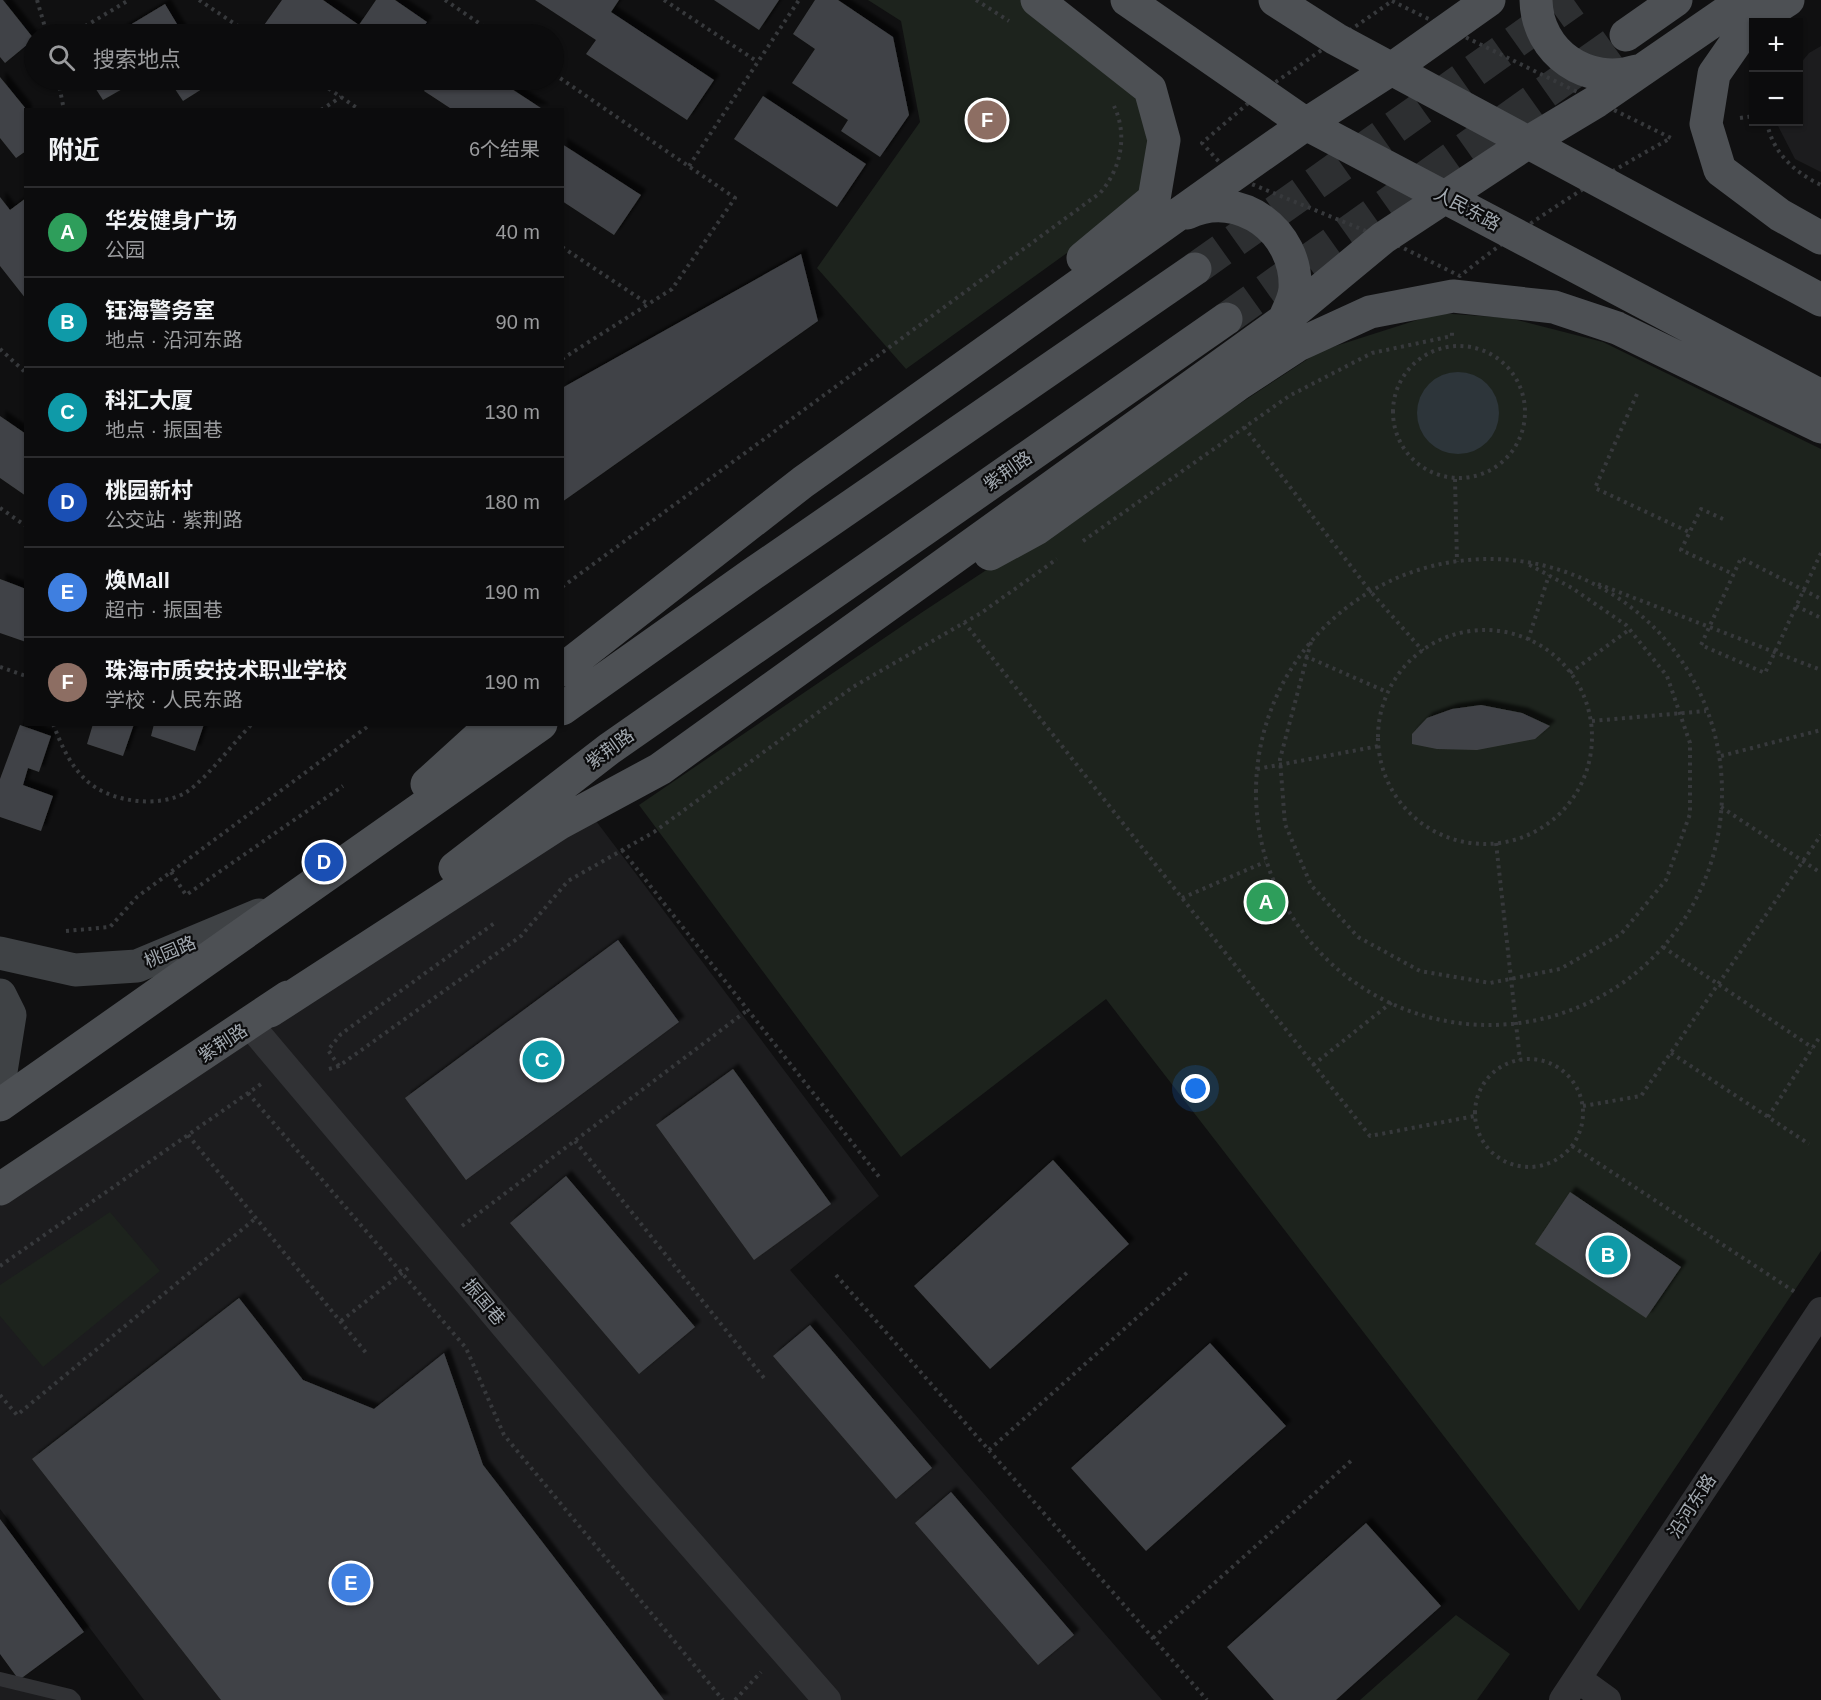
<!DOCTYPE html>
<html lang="zh">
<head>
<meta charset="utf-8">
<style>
  :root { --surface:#0c0c0d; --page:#1a1a1b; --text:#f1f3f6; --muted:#9a9b9d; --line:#2c2c2e; --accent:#d93025 }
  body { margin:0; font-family:Helvetica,"Noto Sans SC",sans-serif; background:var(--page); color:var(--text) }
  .controls { position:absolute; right:18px; top:18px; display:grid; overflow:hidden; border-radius:0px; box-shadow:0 2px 4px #0004 }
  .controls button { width:54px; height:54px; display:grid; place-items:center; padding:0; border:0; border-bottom:2px solid var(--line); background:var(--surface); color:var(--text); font:30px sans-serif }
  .you { position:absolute; left:1196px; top:1089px; width:21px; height:21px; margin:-15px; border:4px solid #fff; border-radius:50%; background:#1a73e8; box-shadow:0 0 0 9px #1a73e833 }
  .badge { display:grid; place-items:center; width:39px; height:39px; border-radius:50%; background:var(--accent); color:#fff; font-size:20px; font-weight:700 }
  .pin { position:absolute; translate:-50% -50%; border:3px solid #fff; box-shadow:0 2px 6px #0006 }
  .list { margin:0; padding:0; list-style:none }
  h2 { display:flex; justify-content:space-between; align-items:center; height:78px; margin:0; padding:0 24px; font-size:26px }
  h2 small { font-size:20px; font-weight:400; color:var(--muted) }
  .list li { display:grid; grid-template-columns:39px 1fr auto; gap:18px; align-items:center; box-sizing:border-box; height:90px; padding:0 24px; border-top:2px solid var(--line) }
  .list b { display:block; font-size:22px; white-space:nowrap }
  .list p { margin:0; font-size:20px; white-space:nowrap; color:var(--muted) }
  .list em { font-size:20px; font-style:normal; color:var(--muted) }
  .icon { flex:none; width:33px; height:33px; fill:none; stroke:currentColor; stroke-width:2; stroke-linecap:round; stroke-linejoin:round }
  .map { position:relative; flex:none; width:1821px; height:1700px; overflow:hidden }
  .search { position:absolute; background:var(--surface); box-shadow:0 2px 4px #0004; left:24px; top:24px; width:540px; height:66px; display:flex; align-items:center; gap:15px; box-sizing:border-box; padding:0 21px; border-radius:33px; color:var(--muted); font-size:22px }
  .panel { position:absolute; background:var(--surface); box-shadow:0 2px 4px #0004; left:24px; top:108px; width:540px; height:618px; border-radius:0px }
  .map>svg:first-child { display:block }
</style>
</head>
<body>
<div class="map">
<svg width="1821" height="1700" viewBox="0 0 1821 1700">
  <defs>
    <filter id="shadow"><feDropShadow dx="5.5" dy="-5.5" stdDeviation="1.5" flood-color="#0009"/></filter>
  </defs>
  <rect width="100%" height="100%" fill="#101011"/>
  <path fill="#1c1c1e" d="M1821 46V172L1795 159 1777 124 1778 122H1798L1799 65 1809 53Z
    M587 809 879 1196 790 1270 1162 1700H144L0 1509V1206L250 1025Z
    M0 1679 73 1700H0Z"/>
  <path fill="#1d231d" d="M868 0H1023L1141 90 1155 131 1146 196 906 369 817 268 920 122 901 21Z
    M1439 313 1509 318 1603 342 1821 449V1251L1579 1611 1106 999 901 1157 639 805 924 611 1320 351Z
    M110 1212 160 1271 43 1367 0 1316V1285Z
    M1456 1615 1510 1654 1477 1700H1360Z"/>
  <path fill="#2d353a" d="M1417 413a41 41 0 1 1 82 0a41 41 0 1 1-82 0Z"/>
  <path fill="#414346" filter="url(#shadow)" d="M0 0H3L34 39 5 63 0 57Z
    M282 0H323L359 25 376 0H395L427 22 418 34H271L262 28Z
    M535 0H619L611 12 714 80 687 120 586 54 596 40Z
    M714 0H779L759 30Z
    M815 0H838L893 37 909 115 880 157 841 131 848 120 792 83 815 49 793 34Z
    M165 4 183 34H115Z
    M0 77 26 109V151L16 158 0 138Z
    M90 80H138L103 100Z
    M169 80H211L213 82 183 101Z
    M432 80H498L544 110H453L424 91Z
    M763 96 866 164 837 207 734 139Z
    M562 144 641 195 614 235 562 201Z
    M0 197 10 210 26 198V299L0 266Z
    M801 254 818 321 562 502V388Z
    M0 416 26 434V496L0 478Z
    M0 579 26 589V642L0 633Z
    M1481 705 1522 713 1550 726 1535 739 1477 750 1437 749 1412 744V734L1427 718 1452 709Z
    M93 724H134L123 756 87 744Z
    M154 724H204L195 751 151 736Z
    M20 725 51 736 39 772 28 768 23 785 53 796 41 831 0 817V779Z
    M618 940 679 1022 466 1180 405 1098Z
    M733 1069 831 1204 754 1260 656 1125Z
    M1053 1160 1129 1244 990 1369 914 1286Z
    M566 1176 695 1327 639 1374 510 1223Z
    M1570 1192 1681 1267 1646 1318 1535 1244Z
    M239 1298 303 1380 374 1409 444 1353 483 1465 664 1700H221L32 1459Z
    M810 1325 932 1468 896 1499 773 1356Z
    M1210 1343 1286 1426 1146 1551 1071 1468Z
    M951 1492 1074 1635 1038 1665 915 1523Z
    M0 1519 84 1632 19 1680 0 1654Z
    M1366 1523 1441 1606 1336 1700H1274L1227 1647Z"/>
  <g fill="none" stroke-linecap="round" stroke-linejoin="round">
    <path stroke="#2d2f31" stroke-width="33" stroke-dasharray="33 16" stroke-linecap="butt" d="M1195 269 1574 0
      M1226 319 1626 35"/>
    <path stroke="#37393c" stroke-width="4" stroke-dasharray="3 4.5" stroke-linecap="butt" d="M37 0 47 34
      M199 0 250 34
      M445 0 495 34
      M664 0 758 62
      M976 0 1009 21
      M1392 1 1671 138C1596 179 1526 223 1460 276L1383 238 1232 176 1202 143 1260 93Z
      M72 34 129 0
      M554 74 735 198 672 289 562 359
      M58 80 64 110
      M316 80 360 110
      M141 110H175
      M321 110 341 97
      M1740 118 1754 116
      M1767 122C1772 152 1794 172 1821 185
      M689 166 799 0
      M562 247 648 304
      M1393 412a66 66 0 1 1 132 0a66 66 0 1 1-132 0Z
      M0 349 26 373
      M1637 394 1595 488 1689 532
      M1244 427 1370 591 1423 651
      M1455 479 1457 562
      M0 508 26 526
      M1723 519 1701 509 1681 550 1733 574
      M1083 541 1289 396 1372 353 1452 336V330
      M1821 553C1802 593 1784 633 1765 673L1701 645 1741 558 1821 599
      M1256 792a233 233 0 1 1 466 0a233 233 0 1 1-466 0Z
      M1598 584 1821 670
      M562 587 1100 193C1121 169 1128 135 1114 106
      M1796 606 1821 618
      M964 622 1370 1136 1475 1116
      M1378 737a107 107 0 1 1 214 0a107 107 0 1 1-214 0Z
      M1528 640 1549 575
      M1311 642 1280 759 1285 824 1311 885 1358 937 1420 971 1490 983 1560 969 1621 934 1666 880 1690 814V743L1667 676 1626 625 1572 588 1528 564
      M1305 656 1387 692
      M0 667 26 676
      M1570 673 1630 629
      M1592 721 1706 711
      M53 724C61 744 68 761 82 776 104 802 160 810 188 791 207 778 234 742 252 724
      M1721 756 1821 730
      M1257 769 1379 746
      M1721 807 1821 873
      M1496 843 1520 1060
      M622 850 880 1178
      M171 872 186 895 343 786
      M1182 898 1265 862
      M66 931 110 927 137 897 371 724
      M1663 947 1813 1048
      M1671 1053 1809 1144
      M1475 1113a54 54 0 1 1 108 0a54 54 0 1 1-108 0Z
      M1313 1065 1392 1002
      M339 1066 328 1050 341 1034 496 922
      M329 1069 339 1066 521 936 568 881 654 832 853 687 981 613 1057 559
      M248 1093 466 1348 504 1435 723 1700
      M1583 1106 1641 1096 1821 835
      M1768 1117 1821 1035
      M188 1135 367 1354
      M575 1141 764 1378
      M1572 1146 1795 1292
      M462 1226 749 1009
      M0 1266 261 1084
      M836 1275 1207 1700
      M341 1321 411 1266
      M0 1395 17 1415 256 1218
      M989 1450 1190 1270
      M1153 1638 1353 1459
      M735 1700 761 1672"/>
    <path stroke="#313235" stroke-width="14" d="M0 1679 70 1696 74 1700"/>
    <path stroke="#313235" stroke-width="28" d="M250 1025 639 1485 827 1700
      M1578 1679 1607 1700
      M1563 1700 1821 1311"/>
    <path stroke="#3f4245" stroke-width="33" d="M0 953 75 970 137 966 259 915
      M0 995 10 1015 0 1078"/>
    <path stroke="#4d5054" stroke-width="33" d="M1037 0 1150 89 1164 140 1154 199 1083 258
      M1127 0 1306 124 1821 396
      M1275 0 1336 39 1821 300
      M1536 0C1537 53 1588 87 1637 71
      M1754 22 1788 0
      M1754 23 1746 28 1714 74 1706 124 1720 170 1780 215 1821 238
      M1626 35 1676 0
      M1187 213C1240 188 1298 232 1295 289 1294 300 1288 310 1284 320
      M990 554 1036 529 1237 385 1298 345 1370 312 1453 296 1554 307 1617 328 1821 427
      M562 670 803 482 1232 176 1306 124 1393 68 1489 0
      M562 709 751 575 1195 269
      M427 784 493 724
      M455 868 609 749 1226 319
      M270 1011 560 823 660 769 1284 320 1383 238 1527 143 1597 101 1744 0
      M0 1105 541 724
      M0 1189 288 997"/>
  </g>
  <g text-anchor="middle" stroke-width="4.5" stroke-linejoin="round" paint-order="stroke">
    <g font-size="18" fill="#a2a9b0" stroke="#0b0b0c">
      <text transform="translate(1467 209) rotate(28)" y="6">人民东路</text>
      <text transform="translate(1008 471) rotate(-35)" y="6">紫荆路</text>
      <text transform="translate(610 749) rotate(-36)" y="6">紫荆路</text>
      <text transform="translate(170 952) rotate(-23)" y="6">桃园路</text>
      <text transform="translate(223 1043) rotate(-33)" y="6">紫荆路</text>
      <text transform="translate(484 1302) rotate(50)" y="6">振国巷</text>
      <text transform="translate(1692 1506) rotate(-57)" y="6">沿河东路</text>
    </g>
  </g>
</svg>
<div class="controls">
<button>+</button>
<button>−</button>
</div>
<div class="you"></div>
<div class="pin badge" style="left:1266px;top:902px;background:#2e9e5b">A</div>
<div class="pin badge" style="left:1608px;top:1255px;background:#0f9aa8">B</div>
<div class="pin badge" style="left:542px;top:1060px;background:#0f9aa8">C</div>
<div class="pin badge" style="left:324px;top:862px;background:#1a4fb4">D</div>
<div class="pin badge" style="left:351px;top:1583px;background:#3f7fe0">E</div>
<div class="pin badge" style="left:987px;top:120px;background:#8d6e63">F</div>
<div class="search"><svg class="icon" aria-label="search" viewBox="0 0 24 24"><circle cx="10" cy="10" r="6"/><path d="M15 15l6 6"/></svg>搜索地点</div>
<section class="panel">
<h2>附近<small>6个结果</small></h2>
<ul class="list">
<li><span class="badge" style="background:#2e9e5b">A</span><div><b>华发健身广场</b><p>公园</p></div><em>40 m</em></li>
<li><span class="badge" style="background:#0f9aa8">B</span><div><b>钰海警务室</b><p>地点 · 沿河东路</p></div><em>90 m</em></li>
<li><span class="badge" style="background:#0f9aa8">C</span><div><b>科汇大厦</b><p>地点 · 振国巷</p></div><em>130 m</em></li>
<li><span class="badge" style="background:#1a4fb4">D</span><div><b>桃园新村</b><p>公交站 · 紫荆路</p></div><em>180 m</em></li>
<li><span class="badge" style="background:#3f7fe0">E</span><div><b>焕Mall</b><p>超市 · 振国巷</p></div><em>190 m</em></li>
<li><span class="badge" style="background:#8d6e63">F</span><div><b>珠海市质安技术职业学校</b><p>学校 · 人民东路</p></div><em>190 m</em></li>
</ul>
</section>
</div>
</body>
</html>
